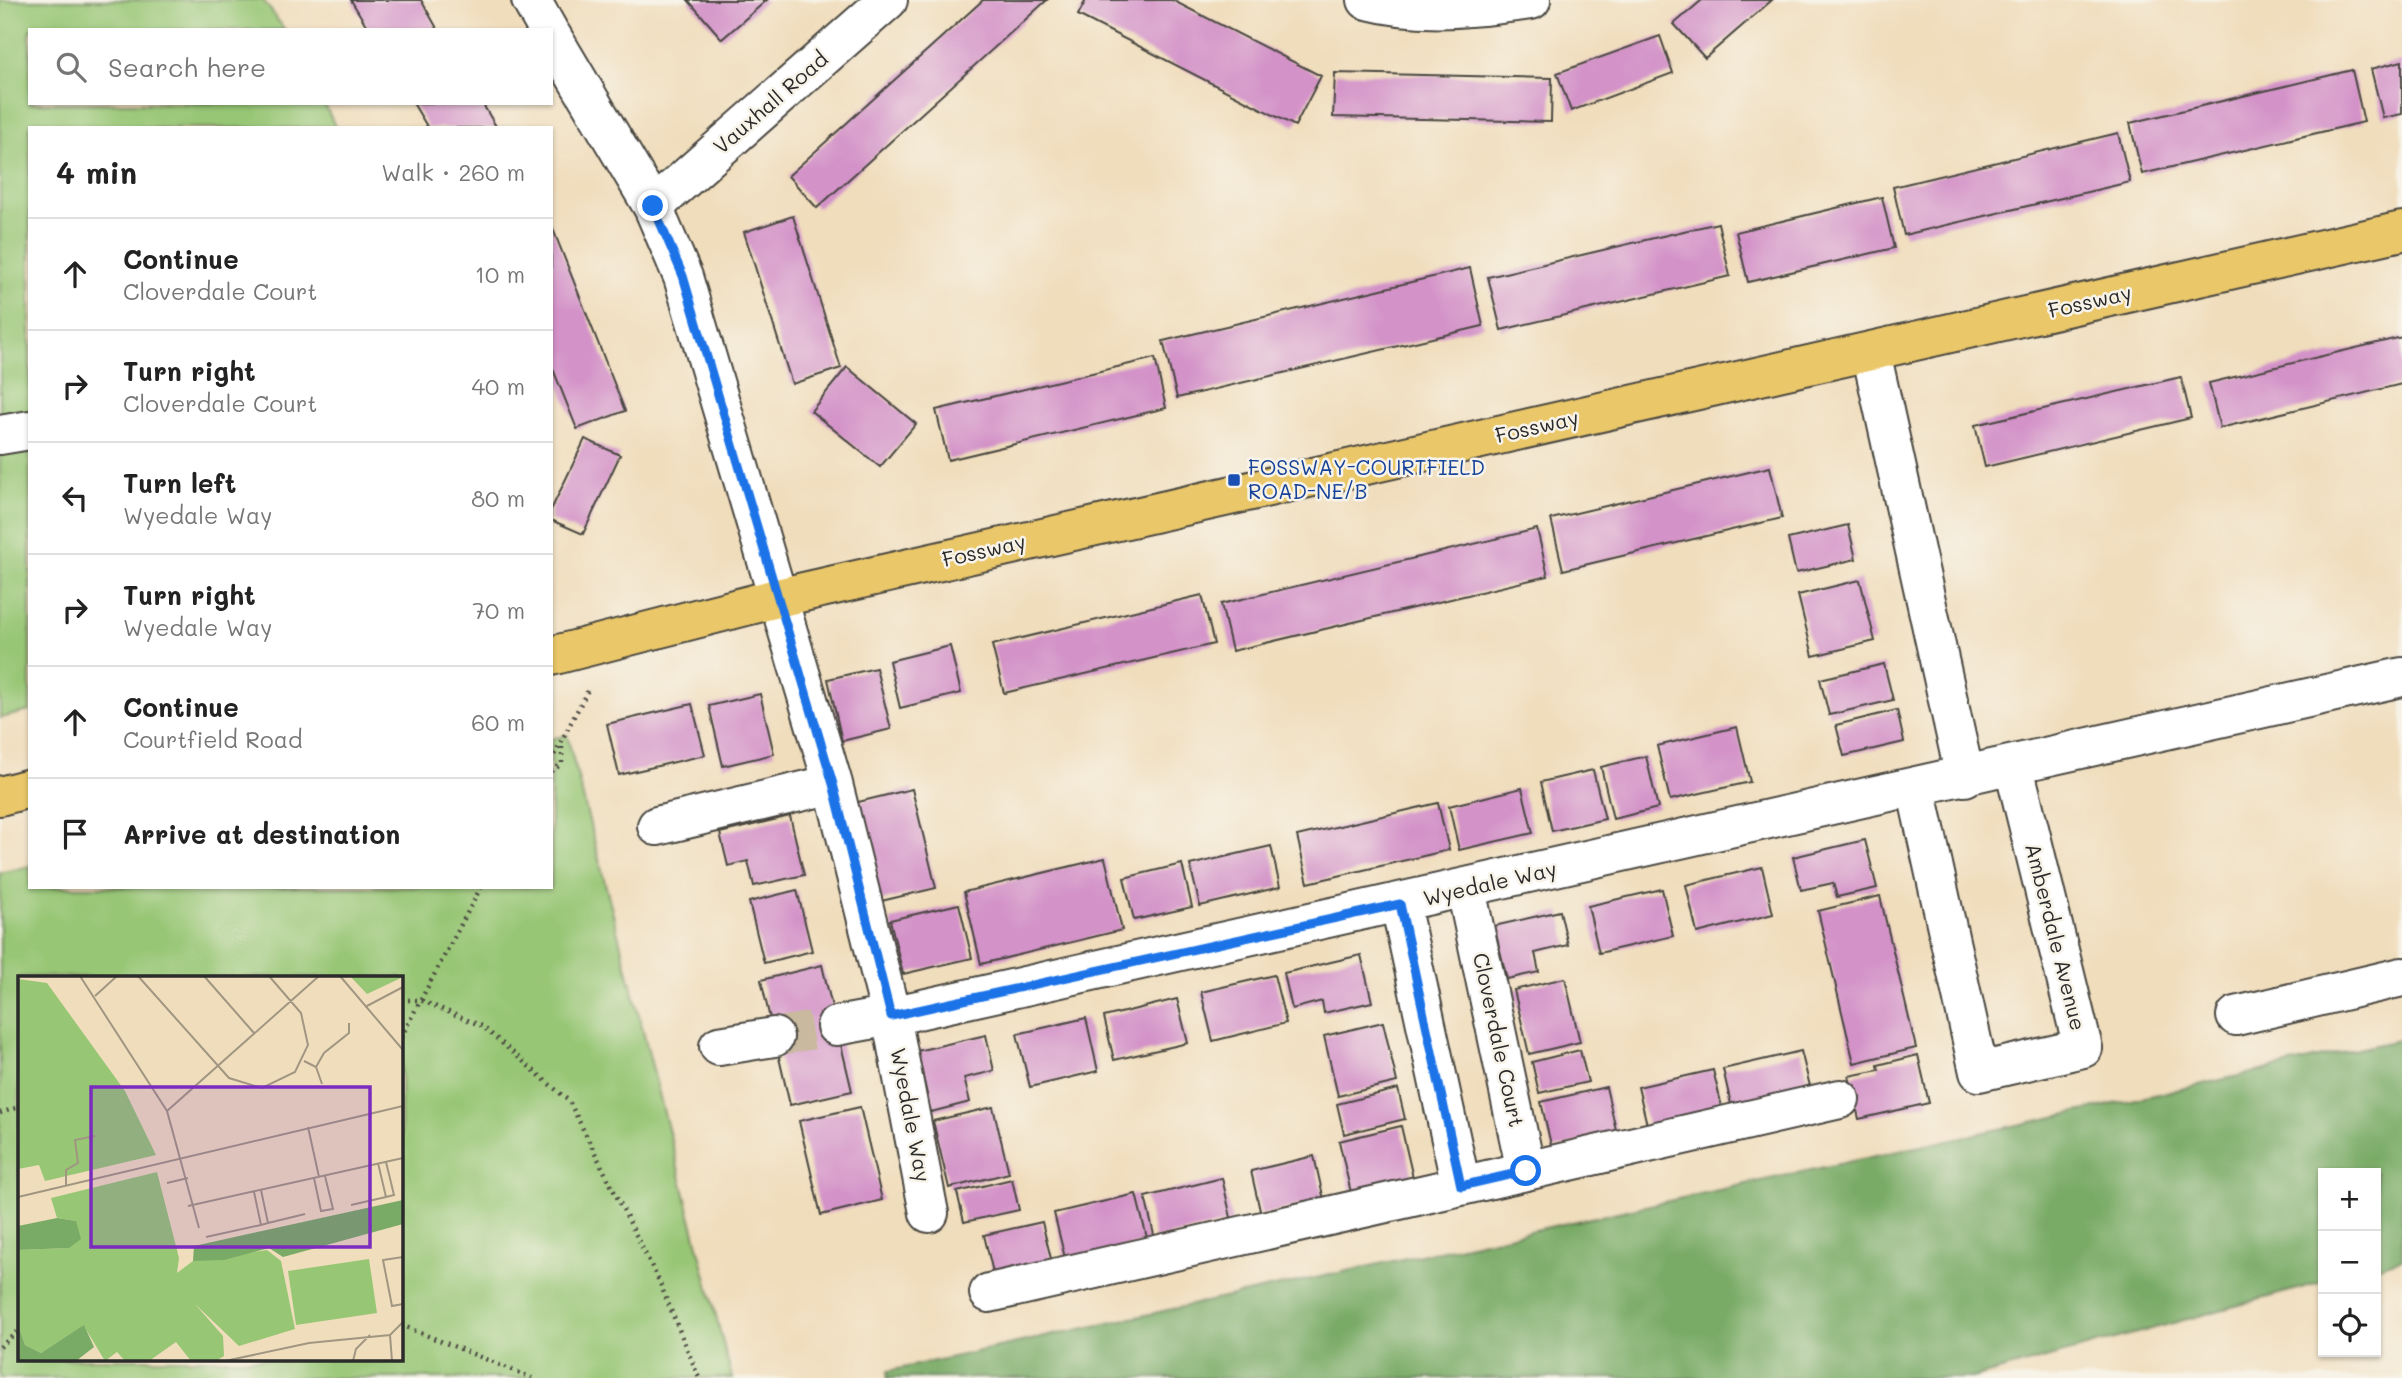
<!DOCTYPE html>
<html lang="en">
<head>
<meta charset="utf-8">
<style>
  :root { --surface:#fff; --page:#f6f6f6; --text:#222; --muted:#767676; --line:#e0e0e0 }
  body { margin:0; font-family:Mali,sans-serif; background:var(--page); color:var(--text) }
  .controls { position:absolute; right:21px; bottom:21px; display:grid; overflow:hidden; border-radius:0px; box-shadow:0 2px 5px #0004 }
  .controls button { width:63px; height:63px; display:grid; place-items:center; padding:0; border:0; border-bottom:2px solid var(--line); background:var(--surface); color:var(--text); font:35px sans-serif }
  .stop { position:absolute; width:21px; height:21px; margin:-16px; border:5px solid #1a73e8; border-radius:50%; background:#fff }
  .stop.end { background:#1a73e8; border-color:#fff; box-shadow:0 2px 7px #0008 }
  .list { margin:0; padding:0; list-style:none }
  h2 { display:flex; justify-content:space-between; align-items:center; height:91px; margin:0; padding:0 28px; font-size:30px }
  h2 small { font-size:23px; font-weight:400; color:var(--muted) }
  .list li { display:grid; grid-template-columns:46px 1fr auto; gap:21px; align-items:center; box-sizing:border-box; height:112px; padding:0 28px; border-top:2px solid var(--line) }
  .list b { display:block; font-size:26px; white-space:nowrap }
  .list p { margin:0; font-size:23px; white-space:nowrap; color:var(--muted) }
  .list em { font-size:23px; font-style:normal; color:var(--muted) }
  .icon { flex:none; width:38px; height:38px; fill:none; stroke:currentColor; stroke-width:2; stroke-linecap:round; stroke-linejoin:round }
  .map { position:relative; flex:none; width:2402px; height:1378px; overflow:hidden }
  .search { position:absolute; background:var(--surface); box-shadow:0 2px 5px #0004; left:28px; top:28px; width:525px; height:77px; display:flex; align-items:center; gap:18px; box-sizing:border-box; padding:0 24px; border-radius:0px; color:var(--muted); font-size:26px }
  .panel { position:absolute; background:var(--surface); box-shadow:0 2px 5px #0004; left:28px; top:126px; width:525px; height:763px; border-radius:0px }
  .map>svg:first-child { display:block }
</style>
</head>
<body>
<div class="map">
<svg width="2402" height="1378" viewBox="0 0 2402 1378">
  <rect width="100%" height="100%" fill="#f7f3e8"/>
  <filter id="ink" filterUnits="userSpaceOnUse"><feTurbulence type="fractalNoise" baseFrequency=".0143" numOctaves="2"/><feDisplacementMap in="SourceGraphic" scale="14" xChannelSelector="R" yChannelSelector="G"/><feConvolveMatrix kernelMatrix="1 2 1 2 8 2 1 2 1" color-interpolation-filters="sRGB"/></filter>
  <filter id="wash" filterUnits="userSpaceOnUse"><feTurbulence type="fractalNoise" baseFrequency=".00686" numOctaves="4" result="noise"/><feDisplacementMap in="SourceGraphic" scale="28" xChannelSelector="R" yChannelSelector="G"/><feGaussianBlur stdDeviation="1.57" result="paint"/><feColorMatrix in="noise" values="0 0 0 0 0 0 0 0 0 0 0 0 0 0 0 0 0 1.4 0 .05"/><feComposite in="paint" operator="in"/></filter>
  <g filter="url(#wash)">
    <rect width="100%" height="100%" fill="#f0ddbc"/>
    <path fill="#97c675" stroke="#617850" stroke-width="2" fill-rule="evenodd" d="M0 0H263L285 30H30V103H324L336 128H30V711L0 718Z
      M567 735 732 1378H0V873L30 866V887H551V739ZM19 977H401V1359H19Z"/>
    <path fill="#79ab66" stroke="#526b48" stroke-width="2" d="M2402 1039V1259L2376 1267V1173H2323V1282L1973 1378H887L888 1371 2123 1102Z"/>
    <g id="blocks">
      <path fill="#d392c8" d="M351 0H421L438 30H369Z
        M688 0H767L722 39Z
        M983 0H1047L817 208 788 176Z
        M1086 0H1172L1321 76 1295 126 1078 15Z
        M1702 0H1772L1705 58 1674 24Z
        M1660 36 1673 73 1571 111 1557 73Z
        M2402 61V114L2383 118 2371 69Z
        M2352 70 2364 122 2142 174 2130 123Z
        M1335 73 1552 78 1551 122 1333 117Z
        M413 103H482L497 128H428Z
        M2118 133 2130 182 1904 235 1893 187Z
        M1882 197 1894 248 1748 282 1736 232Z
        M793 216 841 368 792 384 744 232Z
        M1718 223 1730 276 1501 330 1488 277Z
        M551 224 625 411 577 429 551 364Z
        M1470 268 1483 326 1177 398 1163 341Z
        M2402 337V384L2220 428 2209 383Z
        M1155 358 1166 408 948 460 936 410Z
        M847 367 916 424 880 467 811 411Z
        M2181 377 2191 418 1985 467 1975 425Z
        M585 439 620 455 583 534 551 520V510Z
        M1770 467 1782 518 1563 570 1551 519Z
        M1848 525 1856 559 1796 573 1788 539Z
        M1537 529 1548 576 1232 651 1221 604Z
        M1860 580 1875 641 1813 656 1798 595Z
        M1202 595 1214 644 1004 693 992 645Z
        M950 646 961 693 900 708 889 661Z
        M1884 664 1893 700 1829 715 1820 679Z
        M876 668 891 729 842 741 828 679Z
        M760 694 774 754 723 766 709 706Z
        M692 704 705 755 619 775 607 724Z
        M1897 710 1904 742 1844 756 1836 725Z
        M1737 727 1750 782 1670 800 1657 746Z
        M1646 756 1658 808 1613 819 1601 767Z
        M1593 770 1605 819 1552 831 1541 782Z
        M1522 788 1533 833 1459 850 1449 806Z
        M912 789 936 888 877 902 854 803Z
        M1438 803 1449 850 1308 883 1297 836Z
        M790 816 804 875 754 886 748 861 728 866 720 833Z
        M1865 840 1877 888 1837 897 1833 883 1801 890 1793 857Z
        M1271 846 1280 887 1200 906 1190 865Z
        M1105 858 1122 930 981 964 964 892Z
        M1182 864 1192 907 1134 920 1124 878Z
        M1762 867 1773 914 1697 933 1686 885Z
        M1662 889 1673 936 1599 953 1588 906Z
        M797 890 812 951 764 963 749 902Z
        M1880 896 1916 1048 1854 1063 1818 911Z
        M959 904 972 958 903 974 890 920Z
        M1560 911 1568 945 1535 953 1539 972 1507 979 1494 926Z
        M1361 955 1372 1002 1324 1013 1322 1001 1292 1009 1284 973Z
        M822 965 852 1091 790 1105 761 980Z
        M1274 975 1286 1023 1213 1041 1201 992Z
        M1565 978 1580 1042 1529 1054 1514 990Z
        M1177 999 1188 1043 1114 1060 1104 1017Z
        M1086 1018 1098 1071 1030 1087 1017 1034Z
        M1383 1022 1397 1082 1338 1096 1324 1036Z
        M986 1035 994 1071 964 1078 970 1102 931 1112 917 1051Z
        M1580 1050 1588 1082 1539 1093 1532 1062Z
        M1801 1051 1812 1094 1733 1113 1723 1069Z
        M1918 1055 1929 1103 1859 1119 1849 1076 1879 1070 1878 1065Z
        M1713 1070 1724 1115 1649 1133 1638 1087Z
        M1606 1087 1617 1134 1552 1149 1541 1102Z
        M1398 1089 1405 1119 1344 1134 1337 1104Z
        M860 1107 882 1200 821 1215 799 1121Z
        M993 1107 1009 1173 949 1188 933 1121Z
        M1401 1126 1414 1182 1352 1197 1339 1141Z
        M1314 1156 1324 1200 1261 1215 1251 1171Z
        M1222 1178 1232 1222 1155 1239 1145 1197Z
        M1012 1179 1019 1210 964 1222 957 1192Z
        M1136 1194 1148 1242 1066 1262 1054 1213Z
        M1042 1222 1053 1267 995 1281 984 1235Z"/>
    </g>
  </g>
  <g filter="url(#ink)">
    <use href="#blocks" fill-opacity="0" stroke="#494641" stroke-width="2"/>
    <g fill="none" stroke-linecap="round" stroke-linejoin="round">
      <path stroke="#c9b99f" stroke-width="38" stroke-dasharray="38 19" stroke-linecap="butt" d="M774 1037 836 1026"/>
      <defs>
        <path id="minor" d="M531 0 548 30
          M1367 0C1420 14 1477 8 1531 0
          M551 35 653 207 683 277 833 784 891 1016 929 1213
          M653 207 888 0
          M1871 352 1965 777
          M0 435 30 430
          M1916 788 1979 1072 2083 1048 2014 767
          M657 826 833 784
          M1400 904 1461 1186 1526 1171 1466 889
          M2236 1016 2402 977
          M836 1026 891 1016C1395 905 1899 794 2402 677
          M719 1046 774 1037
          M1526 1171 1840 1099
          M989 1293 1461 1186"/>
        <path id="major" d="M551 656 777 598 2402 231
          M0 796 30 788"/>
      </defs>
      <use href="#minor" stroke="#494641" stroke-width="42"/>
      <use href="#major" stroke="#494641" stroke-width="42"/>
      <path stroke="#494641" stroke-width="4.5" stroke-dasharray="2 5" stroke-linecap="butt" d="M551 761 588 690
        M551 771 562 764V741
        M401 1000H420L482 1026 569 1101 659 1281 699 1378
        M401 1037 481 887
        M0 1113 19 1107
        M401 1325 532 1378
        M0 1347 19 1330"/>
      <use href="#minor" stroke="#fff" stroke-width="38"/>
      <use href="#major" stroke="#eac769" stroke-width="38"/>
    </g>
  </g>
  <g fill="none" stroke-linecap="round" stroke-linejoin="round" filter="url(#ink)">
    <path stroke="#1a73e8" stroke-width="9" d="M653 206 683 276 833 784 891 1016 1400 904 1461 1186 1526 1171"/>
  </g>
  <rect fill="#1a4fb4" stroke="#f7f3e8" stroke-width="2.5" x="1227" y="473" width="14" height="14" rx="3.5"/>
  <g text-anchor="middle" stroke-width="5" stroke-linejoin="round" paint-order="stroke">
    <g font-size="21" fill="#2b2b2b" stroke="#f7f3e8">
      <text transform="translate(771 103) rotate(-41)" y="7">Vauxhall Road</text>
      <text transform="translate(2090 302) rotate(-13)" y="7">Fossway</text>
      <text transform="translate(1537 427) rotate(-13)" y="7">Fossway</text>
      <text transform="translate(984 551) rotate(-13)" y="7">Fossway</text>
      <text transform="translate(1490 884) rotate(-13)" y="7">Wyedale Way</text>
      <text transform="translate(2055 937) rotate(76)" y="7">Amberdale Avenue</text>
      <text transform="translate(1498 1040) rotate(78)" y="7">Cloverdale Court</text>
      <text transform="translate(910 1115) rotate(79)" y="7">Wyedale Way</text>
    </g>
    <g font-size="21" fill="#164399" stroke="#f7f3e8" text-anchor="start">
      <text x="1248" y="475">FOSSWAY-COURTFIELD<tspan x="1248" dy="24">ROAD-NE/B</tspan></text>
    </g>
  </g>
  <g transform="translate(18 976)">
    <rect width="385" height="385" fill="#f0ddbc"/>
    <path d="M332 0H385V1L349 18ZM0 3 29 7 107 115 138 179 27 205 21 189 0 193ZM139 196 161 282 159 297 175 285 249 274 263 285 277 353 221 370 177 328 205 360 206 380 198 385H173L158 366 131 385H107L99 376 87 385 66 350 23 377 7 369 0 348V274L51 272 58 245 39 242 33 222ZM351 283 359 337 278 349 270 295Z" fill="#97c675"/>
    <path d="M385 224V248L265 281 251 272 206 284 175 285 176 270ZM39 242 58 245 63 263 51 272 0 274V250ZM0 348 7 369 23 377 66 349 76 371 58 385H0Z" fill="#79ab66"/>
    <path fill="none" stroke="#a19682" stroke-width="2" d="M62 0 149 135 181 252M120 0 211 102 244 112 277 96 290 69 283 37 251 0M186 0 236 57M322 0 385 74M77 20 99 0M347 31 385 11M286 85 298 91 304 108M298 91 306 77 331 57V47M149 135 301 0M290 151 301 201M360 187 368 221 376 219 368 186M296 202 303 235 315 233 307 200M149 207 170 202M48 209V194L60 187 57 164 77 160M236 216 243 249 250 247 243 214M0 221 385 130M333 229 368 221M170 230 385 182M250 247 287 238M188 261 243 249M385 281 365 284 374 330 385 328M372 359 374 385M207 385 291 367 372 359 385 346M335 385 338 373 352 359"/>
    <path fill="#7b2cbf" fill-opacity="0.15" stroke="#7b2cbf" stroke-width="3.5" d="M73 111H352V271H73Z"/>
    <rect width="385" height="385" fill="none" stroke="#2b2b2b" stroke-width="3.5"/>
  </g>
</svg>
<div class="controls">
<button>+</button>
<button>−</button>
<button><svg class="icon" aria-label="locate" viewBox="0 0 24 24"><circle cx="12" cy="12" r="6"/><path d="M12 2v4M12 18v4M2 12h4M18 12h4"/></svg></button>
</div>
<div class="stop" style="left:1526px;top:1171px"></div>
<div class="stop end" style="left:653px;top:206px"></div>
<div class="search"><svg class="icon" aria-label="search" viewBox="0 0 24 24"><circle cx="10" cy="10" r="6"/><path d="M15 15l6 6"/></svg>Search here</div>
<section class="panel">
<h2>4 min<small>Walk · 260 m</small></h2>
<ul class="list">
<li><svg class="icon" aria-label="ahead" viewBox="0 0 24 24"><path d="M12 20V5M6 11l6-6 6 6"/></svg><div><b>Continue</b><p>Cloverdale Court</p></div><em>10 m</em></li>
<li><svg class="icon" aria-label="right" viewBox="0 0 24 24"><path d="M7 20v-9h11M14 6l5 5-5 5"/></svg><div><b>Turn right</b><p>Cloverdale Court</p></div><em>40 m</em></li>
<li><svg class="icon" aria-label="left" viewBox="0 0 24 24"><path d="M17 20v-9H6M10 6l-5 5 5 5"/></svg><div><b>Turn left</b><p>Wyedale Way</p></div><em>80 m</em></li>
<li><svg class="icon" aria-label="right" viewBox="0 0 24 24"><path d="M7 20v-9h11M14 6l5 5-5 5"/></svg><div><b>Turn right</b><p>Wyedale Way</p></div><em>70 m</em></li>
<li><svg class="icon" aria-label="ahead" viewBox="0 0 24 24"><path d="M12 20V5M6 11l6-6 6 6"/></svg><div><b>Continue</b><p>Courtfield Road</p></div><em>60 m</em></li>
<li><svg class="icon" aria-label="arrive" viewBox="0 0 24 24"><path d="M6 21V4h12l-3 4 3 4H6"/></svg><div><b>Arrive at destination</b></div></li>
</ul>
</section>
</div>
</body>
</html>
